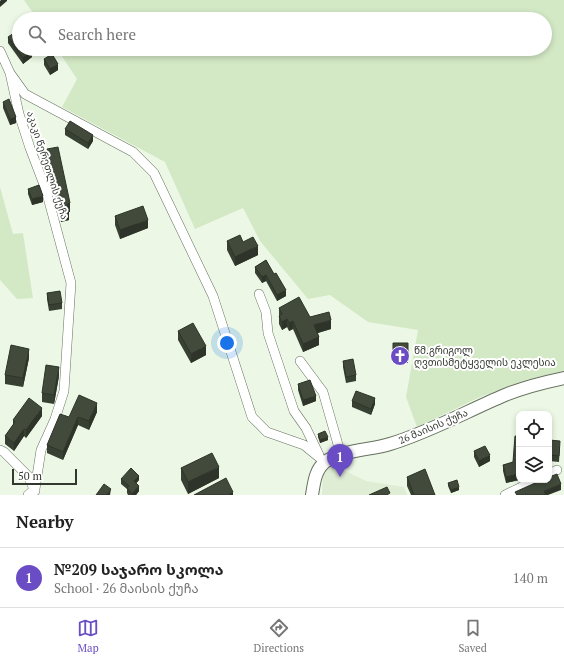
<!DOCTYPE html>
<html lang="en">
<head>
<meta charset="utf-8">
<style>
  :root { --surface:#fff; --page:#f2f2f2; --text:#222; --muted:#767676; --line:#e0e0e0; --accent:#6a4cc5 }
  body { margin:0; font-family:"PT Serif","Noto Sans Georgian",serif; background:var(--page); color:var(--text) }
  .controls { position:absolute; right:12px; bottom:12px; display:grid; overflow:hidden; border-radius:8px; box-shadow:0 2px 6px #0003 }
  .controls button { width:36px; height:36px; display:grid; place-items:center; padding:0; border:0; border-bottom:1px solid var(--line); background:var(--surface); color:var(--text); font:20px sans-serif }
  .scale { position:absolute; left:12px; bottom:10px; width:65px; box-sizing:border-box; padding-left:4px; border:2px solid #333730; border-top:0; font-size:11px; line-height:14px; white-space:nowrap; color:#333730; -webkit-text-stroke:3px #fff; paint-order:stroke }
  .you { position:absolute; left:227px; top:343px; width:14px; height:14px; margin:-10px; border:3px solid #fff; border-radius:50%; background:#1a73e8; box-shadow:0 0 0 6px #1a73e833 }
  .badge { display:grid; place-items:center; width:26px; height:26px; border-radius:50%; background:var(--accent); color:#fff; font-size:13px; font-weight:700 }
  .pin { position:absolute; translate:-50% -33px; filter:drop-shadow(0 1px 2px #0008) }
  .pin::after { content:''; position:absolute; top:21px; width:14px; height:12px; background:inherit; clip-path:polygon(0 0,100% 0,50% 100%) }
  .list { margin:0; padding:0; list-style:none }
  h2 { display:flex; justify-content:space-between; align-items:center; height:52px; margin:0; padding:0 16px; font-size:17px }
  h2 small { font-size:13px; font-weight:400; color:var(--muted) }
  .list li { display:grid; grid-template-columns:26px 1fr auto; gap:12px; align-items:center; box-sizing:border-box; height:60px; padding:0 16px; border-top:1px solid var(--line) }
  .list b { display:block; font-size:15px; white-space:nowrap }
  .list p { margin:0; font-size:13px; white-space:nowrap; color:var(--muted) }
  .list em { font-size:13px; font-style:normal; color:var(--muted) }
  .icon { flex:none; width:22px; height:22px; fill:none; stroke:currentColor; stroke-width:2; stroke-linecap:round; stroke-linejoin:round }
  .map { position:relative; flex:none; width:564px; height:495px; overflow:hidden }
  .search { position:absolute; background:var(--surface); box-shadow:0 2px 6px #0003; left:12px; right:12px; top:12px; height:44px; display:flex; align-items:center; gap:10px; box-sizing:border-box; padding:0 14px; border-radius:22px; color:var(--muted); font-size:15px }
  .sheet { height:112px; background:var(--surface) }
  nav { display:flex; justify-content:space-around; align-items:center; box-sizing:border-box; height:56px; border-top:1px solid var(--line); background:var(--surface); font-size:11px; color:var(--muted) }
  nav a { display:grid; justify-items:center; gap:2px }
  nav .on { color:var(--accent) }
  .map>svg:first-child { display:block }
</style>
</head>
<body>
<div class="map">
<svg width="564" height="495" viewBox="0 0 564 495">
  <rect width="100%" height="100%" fill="#ecf8e5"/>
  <path fill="#deedd4" d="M332 465 366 481 404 487 407 495H322L323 473Z"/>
  <path fill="#d3e9c5" d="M24 0H564V371L527 380 480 397 417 427 406 397 418 330 368 322 330 295 308 299 260 241 243 208 195 229 165 162 62 107 77 79 57 49H545V19H37Z
    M0 187 13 234 23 233 33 298 17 299 0 280Z"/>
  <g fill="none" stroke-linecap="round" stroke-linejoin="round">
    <defs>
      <path id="street" d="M0 51 10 73 19 114 30 148 46 190 71 283 64 391 55 419 41 450 35 489 28 495
        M10 73 25 94 133 152 154 173 213 296 252 417 267 432 304 445 325 462
        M259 294 266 312 268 333 294 411 306 428 319 455
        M300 361 323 392 341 455
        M0 450 4 452 28 476 35 491
        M549 474 557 470
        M505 495 536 480"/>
      <path id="secondary" d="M312 495C314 483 315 470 325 462 341 450 371 450 390 444 430 432 467 411 505 395 524 387 545 382 564 378"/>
    </defs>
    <use href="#street" stroke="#66705f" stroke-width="10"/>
    <use href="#secondary" stroke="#66705f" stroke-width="14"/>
    <use href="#street" stroke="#fff" stroke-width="9"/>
    <use href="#secondary" stroke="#fff" stroke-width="12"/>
  </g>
  <path fill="#384033" d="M8 37 32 57 23 64 8 43Z
    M44 59 58 70 50 75 44 65Z
    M3 102 16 123 10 125 3 108Z
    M65 129 93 141 88 149 65 135Z
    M47 149 70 212H69V220L61 222 47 158Z
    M28 189 43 202 32 205 28 194Z
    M115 216 148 228 120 239 115 225Z
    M227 241 243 242 258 255 235 266 227 250Z
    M266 260 286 296 277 301 266 281 262 283 255 273V267Z
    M47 293 62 303V309L49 311 47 299Z
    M279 308 310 317 331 329 318 333 319 345 303 352 293 329 289 331 287 327 282 330 279 324Z
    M178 331 206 355 191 363 178 340Z
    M393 343H408V363H393Z
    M29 358 23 387 5 384V375Z
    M343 361 356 375V381L346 383 343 367Z
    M59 376 54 404 42 402V393Z
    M298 384 316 401 303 406 298 390Z
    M352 401 375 404 371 415 352 407Z
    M97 412 89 430 78 425 63 460 47 453V445L69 417Z
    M42 416 26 438 24 436 14 451 5 444V436L13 425V420Z
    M318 434 328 440 320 443 318 437Z
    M519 436V469H518L519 471V480L506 483 503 471V465L513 462Z
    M549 440 560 447 559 462 549 461Z
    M474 451 490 461 479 467 474 457Z
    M181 468 219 478 188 494 181 480Z
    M407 477 435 495H411L407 486Z
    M121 479 139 480 136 483 139 491 136 495H128L127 493V489L121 484Z
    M448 483 459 490 451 493 448 486Z"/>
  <path fill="#2e3429" d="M1 0H7V1L0 7V1Z
    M32 51V57L23 64V58Z
    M58 64V70L50 75V69Z
    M16 117V123L10 125V119Z
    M93 135V141L88 149V143Z
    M43 196V202L32 205V199Z
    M70 203V212H69V220L61 222V213L67 204Z
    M148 220V228L120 239V230Z
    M258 246V255L235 266V257Z
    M266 275V281L262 283V277Z
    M286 290V296L277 301V295Z
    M287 319V327L282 330V322Z
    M331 320V329L314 334V325Z
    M293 321V329L289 331V323Z
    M319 337V345L303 352V344Z
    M206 346V355L191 363V354Z
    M29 349V358L23 387V378Z
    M59 367V376L54 404V395Z
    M316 396V401L303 406V400Z
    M375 398V404L371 415V409Z
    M97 403V412L89 430V421Z
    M42 408V416L26 438V430Z
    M78 417V425L63 460V452Z
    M24 429V436L14 451V443Z
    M328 437V440L320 443V440Z
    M490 455V461L479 467V461Z
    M219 467V478L188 494V482Z
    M519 474V480L506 483V477Z
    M139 476V480L134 486V481Z
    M561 484V490L548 495H544V491Z
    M139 486V491L136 495H132V494Z
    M459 487V490L451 493V490Z
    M111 489 110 495H106Z
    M233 492V495H228Z"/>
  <path fill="#414a3b" stroke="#2e3429" d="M17 31 19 33V49H30L32 51 23 58 8 37Z
    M52 54 58 64 50 69 44 59Z
    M9 99 16 117 10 119 3 102Z
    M70 121 93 135 88 143 65 129Z
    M58 147 70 203 67 204 69 211 61 213 47 149Z
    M39 185 43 196 32 199 28 189Z
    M143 206 148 220 120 230 115 216Z
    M240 235 243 242 253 237 258 246 235 257 227 241Z
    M266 260 274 274 276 273 286 290 277 295 266 275 262 277 255 267Z
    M60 291 62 303 49 305 47 293Z
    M299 297 310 317 329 312 331 320 314 325 319 337 303 344 293 321 289 323 287 319 282 322 279 316 282 314 279 308Z
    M193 323 206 346 191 354 178 331Z
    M393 343H408V357H393Z
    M11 345 29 349 23 378 5 375Z
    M353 359 356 375 346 377 343 361Z
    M46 365 59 367 54 395 42 393Z
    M310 380 316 396 303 400 298 384Z
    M356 391 375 398 371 409 352 401Z
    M79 395 97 403 89 421 78 417 63 452 47 445 60 414 69 417Z
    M29 398 42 408 26 430 24 429 14 443 5 436 15 422 13 420Z
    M325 431 328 437 320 440 318 434Z
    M515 436H519V463L517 462 519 471V474L506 477 503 465 513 462Z
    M549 440 560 441 559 456 549 455Z
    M485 446 490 455 479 461 474 451Z
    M212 453 219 467 188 482 181 468Z
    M131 468 139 476 134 481 139 486 132 494 127 488 129 486 121 479Z
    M425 469 435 495H414L407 477Z
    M557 474 561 484 544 491 546 495H527V494L524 495H517L515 492 542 480H549V477Z
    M226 478 233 492 228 495H194Z
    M457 480 459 487 451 490 448 483Z
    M104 484 111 489 106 495H96Z
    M387 487 390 493 387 495H369Z"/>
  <defs>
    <symbol id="church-disc" viewBox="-11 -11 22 22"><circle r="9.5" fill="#6a4cc5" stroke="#fff"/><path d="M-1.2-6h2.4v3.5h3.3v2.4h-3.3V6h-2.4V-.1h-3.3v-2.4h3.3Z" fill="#fff"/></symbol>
  </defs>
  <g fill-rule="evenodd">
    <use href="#church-disc" x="389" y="345" width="22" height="22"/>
  </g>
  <g text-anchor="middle" stroke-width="4" stroke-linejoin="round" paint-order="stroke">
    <g font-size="10" fill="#333730" stroke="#fff">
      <text transform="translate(48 165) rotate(72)" y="4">აკაკი წერეთლის ქუჩა</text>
      <text transform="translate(433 426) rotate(-23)" y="4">26 მაისის ქუჩა</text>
    </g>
    <g font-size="10" fill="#333730" stroke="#fff" text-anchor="start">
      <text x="414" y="354">წმ.გრიგოლ<tspan x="414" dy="12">ღვთისმეტყველის ეკლესია</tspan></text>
    </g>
  </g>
</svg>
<div class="controls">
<button><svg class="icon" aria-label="locate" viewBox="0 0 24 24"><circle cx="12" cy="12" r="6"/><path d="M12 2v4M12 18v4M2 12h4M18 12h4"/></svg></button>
<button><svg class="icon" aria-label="layers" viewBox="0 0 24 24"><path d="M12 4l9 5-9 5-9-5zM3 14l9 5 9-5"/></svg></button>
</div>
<div class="scale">50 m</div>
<div class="you"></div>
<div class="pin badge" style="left:340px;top:477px">1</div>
<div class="search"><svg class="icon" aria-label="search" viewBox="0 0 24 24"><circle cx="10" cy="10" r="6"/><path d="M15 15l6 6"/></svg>Search here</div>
</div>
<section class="sheet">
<h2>Nearby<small></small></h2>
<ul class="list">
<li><span class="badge">1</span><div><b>№209 საჯარო სკოლა</b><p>School · 26 მაისის ქუჩა</p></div><em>140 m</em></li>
</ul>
</section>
<nav>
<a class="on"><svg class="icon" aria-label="map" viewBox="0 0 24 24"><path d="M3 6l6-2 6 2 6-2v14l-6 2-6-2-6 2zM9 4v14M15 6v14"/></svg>Map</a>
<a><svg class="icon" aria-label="directions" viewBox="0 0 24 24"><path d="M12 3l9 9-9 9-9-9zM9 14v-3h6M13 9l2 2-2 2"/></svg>Directions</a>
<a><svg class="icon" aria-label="saved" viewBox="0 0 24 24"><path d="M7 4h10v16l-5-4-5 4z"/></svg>Saved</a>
</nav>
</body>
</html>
